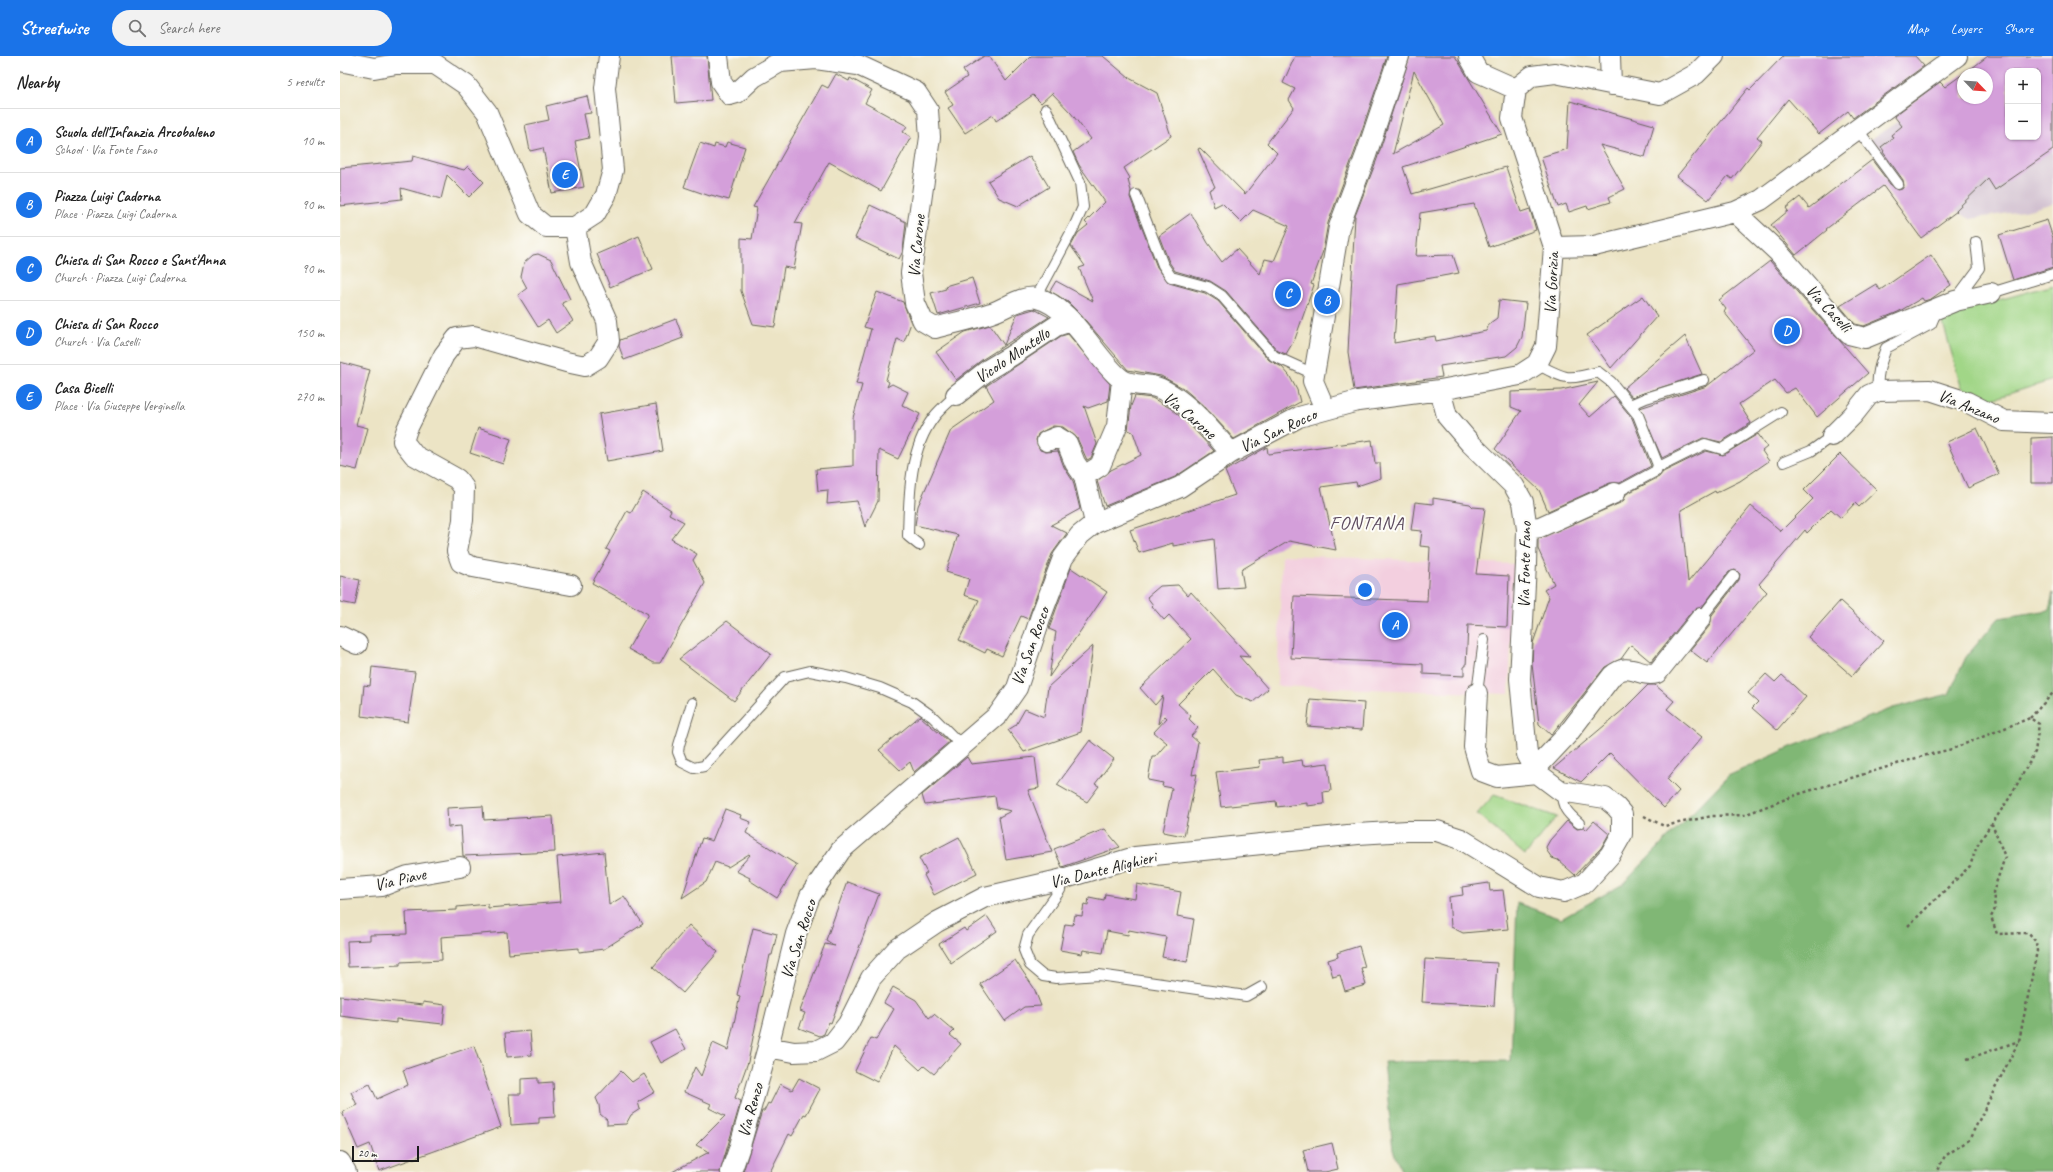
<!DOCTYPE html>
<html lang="en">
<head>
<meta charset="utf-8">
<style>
  :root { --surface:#fff; --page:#f2f2f2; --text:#222; --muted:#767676; --line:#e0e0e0; --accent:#1a73e8 }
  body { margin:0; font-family:Caveat,sans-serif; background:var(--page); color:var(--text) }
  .controls { position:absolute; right:12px; top:12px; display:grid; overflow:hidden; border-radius:8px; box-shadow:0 1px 3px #0004 }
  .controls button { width:36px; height:36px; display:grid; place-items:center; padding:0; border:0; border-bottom:1px solid var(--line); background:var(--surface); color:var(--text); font:20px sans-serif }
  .compass { position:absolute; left:1617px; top:12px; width:36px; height:36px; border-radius:50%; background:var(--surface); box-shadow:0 1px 3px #0004; rotate:115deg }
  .scale { position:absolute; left:12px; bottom:10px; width:67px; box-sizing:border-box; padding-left:4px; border:2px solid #1c1c1c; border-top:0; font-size:11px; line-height:14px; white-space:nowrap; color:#1c1c1c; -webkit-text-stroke:3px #fdfcf7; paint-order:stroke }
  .you { position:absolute; left:1025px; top:534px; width:14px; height:14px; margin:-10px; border:3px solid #fff; border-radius:50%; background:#1a73e8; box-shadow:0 0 0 6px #1a73e833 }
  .badge { display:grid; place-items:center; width:26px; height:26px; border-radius:50%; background:var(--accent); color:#fff; font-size:13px; font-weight:700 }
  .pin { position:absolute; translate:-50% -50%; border:2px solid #fff; box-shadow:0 1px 4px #0006 }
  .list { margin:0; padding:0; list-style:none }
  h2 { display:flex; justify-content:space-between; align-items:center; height:52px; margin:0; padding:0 16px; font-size:17px }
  h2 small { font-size:13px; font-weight:400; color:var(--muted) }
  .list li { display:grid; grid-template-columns:26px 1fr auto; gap:12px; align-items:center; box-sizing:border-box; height:64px; padding:0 16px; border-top:1px solid var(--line) }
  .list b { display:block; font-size:15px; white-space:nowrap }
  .list p { margin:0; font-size:13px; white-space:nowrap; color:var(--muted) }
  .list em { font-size:13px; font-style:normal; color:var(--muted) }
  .icon { flex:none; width:22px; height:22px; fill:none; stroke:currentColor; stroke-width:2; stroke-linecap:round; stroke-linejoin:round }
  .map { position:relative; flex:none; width:1713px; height:1116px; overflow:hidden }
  header { display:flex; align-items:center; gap:24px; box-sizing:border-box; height:56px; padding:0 20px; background:var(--accent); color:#fff }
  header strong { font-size:19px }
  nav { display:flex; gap:22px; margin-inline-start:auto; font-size:14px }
  .search { width:280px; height:36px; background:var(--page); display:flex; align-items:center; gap:10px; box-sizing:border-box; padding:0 14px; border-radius:22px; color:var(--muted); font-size:15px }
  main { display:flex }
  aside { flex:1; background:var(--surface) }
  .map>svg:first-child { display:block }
</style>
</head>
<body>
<header>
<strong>Streetwise</strong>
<div class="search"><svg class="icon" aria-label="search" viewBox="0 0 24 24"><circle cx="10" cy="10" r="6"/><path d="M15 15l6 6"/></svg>Search here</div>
<nav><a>Map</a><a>Layers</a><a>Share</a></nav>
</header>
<main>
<aside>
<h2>Nearby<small>5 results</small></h2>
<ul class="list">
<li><span class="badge">A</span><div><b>Scuola dell'Infanzia Arcobaleno</b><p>School · Via Fonte Fano</p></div><em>10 m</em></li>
<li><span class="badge">B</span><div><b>Piazza Luigi Cadorna</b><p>Place · Piazza Luigi Cadorna</p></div><em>90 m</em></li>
<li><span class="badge">C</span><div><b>Chiesa di San Rocco e Sant'Anna</b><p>Church · Piazza Luigi Cadorna</p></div><em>90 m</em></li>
<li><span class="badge">D</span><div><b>Chiesa di San Rocco</b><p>Church · Via Caselli</p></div><em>150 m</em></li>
<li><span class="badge">E</span><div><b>Casa Bicelli</b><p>Place · Via Giuseppe Verginella</p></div><em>270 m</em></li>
</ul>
</aside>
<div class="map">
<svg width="1713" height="1116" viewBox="0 0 1713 1116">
  <rect width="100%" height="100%" fill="#fdfcf7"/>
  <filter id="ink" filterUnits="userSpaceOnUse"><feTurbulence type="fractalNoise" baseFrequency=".025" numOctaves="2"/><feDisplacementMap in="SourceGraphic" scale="8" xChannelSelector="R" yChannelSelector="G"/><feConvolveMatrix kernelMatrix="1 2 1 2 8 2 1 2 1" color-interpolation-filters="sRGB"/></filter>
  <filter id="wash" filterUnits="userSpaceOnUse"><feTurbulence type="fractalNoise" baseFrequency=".012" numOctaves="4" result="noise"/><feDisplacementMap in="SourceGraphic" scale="16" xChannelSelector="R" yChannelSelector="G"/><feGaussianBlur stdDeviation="0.9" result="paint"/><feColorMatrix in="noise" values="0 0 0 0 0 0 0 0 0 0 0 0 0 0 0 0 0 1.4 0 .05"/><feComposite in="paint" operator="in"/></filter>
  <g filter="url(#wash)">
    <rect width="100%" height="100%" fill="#ece4c5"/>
    <path fill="#f3cfdf" d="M942 499 1174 508 1169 638 937 630Z"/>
    <path fill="#cfbdce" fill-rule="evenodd" d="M1648 0H1713V147L1689 154 1630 163 1617 155 1579 103 1555 121 1528 85 1571 57 1623 42H1647V18H1624ZM1668 15H1698V81H1668Z"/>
    <path fill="#a1d687" stroke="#5e7952" d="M1713 229V324L1646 345 1630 341 1621 330 1601 260Z
      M1154 739 1217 761 1185 799 1137 758Z"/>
    <path fill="#80b774" stroke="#4e6a48" d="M1713 537V1116H1062L1053 1094 1044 1006 1171 1005 1177 847 1221 863 1283 828 1388 720 1451 691 1553 652 1609 638 1626 601 1659 562 1709 554Z"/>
    <g id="blocks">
      <path fill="#d49fda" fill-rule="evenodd" d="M332 0H367L371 44 336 47Z
        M644 0H649L666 25 691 0H763L789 22 817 37 831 80 784 112 790 122 788 124 791 135 790 141 817 211 829 227 865 237 878 245 929 304 942 311 949 319 957 334 960 346 894 383 865 351 843 332 821 320 788 314 740 258 728 246 710 235 716 225 753 245 739 212 745 210 731 190 738 177 748 169 745 166 765 146 739 109 733 96 751 83 731 57 712 37 701 47 693 39 656 65 653 59 625 77 608 52 613 49 605 36 627 21 623 14Z
        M955 0H1047L1015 95 988 167 983 195 971 228 974 229 955 283 946 298 938 295 886 235 870 225 835 215 829 206 819 180 851 157 868 187 882 206 897 193 920 218 925 203 934 205 949 170 913 154 901 166 882 147 874 151 869 134 875 131 858 93 860 92 905 138 937 97 927 87 954 52 949 44 955 33 943 27Z
        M1070 0H1115L1162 78 1063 111 1072 138 1166 111 1181 156 1190 153 1196 174 1149 191 1134 148 1080 157 1076 200 1113 199 1119 217 1058 228 1054 287 1095 280 1096 285 1146 275 1150 267 1157 262 1159 244 1186 247 1182 281 1177 291 1166 300 1100 310 1102 321 1014 334 1008 296 1015 160 1037 103ZM1074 15 1104 69 1053 98Z
        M1443 0H1575L1584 10 1513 62 1508 55 1479 78 1448 43 1417 81 1422 85 1392 123 1388 120 1368 144 1337 120 1408 32 1410 34Z
        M1648 0H1713V94L1655 134 1648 123 1616 154 1617 155 1581 182 1543 130 1486 173 1487 174 1456 199 1431 169 1448 155 1446 152 1460 141 1469 152 1532 104 1553 132 1558 134 1562 133 1564 130 1563 124 1543 96 1544 95 1541 91 1553 82 1551 79 1562 70 1554 60 1600 26 1605 31 1623 18V42H1647V18H1624ZM1668 15H1698V81H1668Z
        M496 18 509 25 510 22 532 34 525 47 567 70 563 76 571 81 541 135 489 106 455 167 462 168 454 213 444 211 435 271 413 268 401 235V182L412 183 417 152 413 151 482 29 488 32Z
        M247 40 251 57 244 58 249 82 235 85 244 131 212 137 203 92 190 95 185 69 209 64 206 50Z
        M1230 45 1314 69 1305 101 1260 89 1285 133 1269 141 1271 146 1248 153 1247 150 1229 156 1226 148 1218 151 1201 101 1227 93Z
        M387 86 405 91 389 144 371 139 370 140 344 131 360 87 374 92 375 88 385 91Z
        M73 100 124 114 128 110 144 126 129 141 107 119 101 143 61 132 62 143 0 150V112L72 105Z
        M690 100 709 131 678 150 659 142 648 125Z
        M530 149 566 166 563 195 559 203 515 182Z
        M1707 164 1713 182V211L1673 224 1659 179Z
        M299 180 313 213 270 231 257 198Z
        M198 198 211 204 230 243 222 247 233 265 216 277 208 264 198 271 178 239 187 232 181 221 184 207 193 199Z
        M1591 199 1611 229 1591 243 1584 245 1582 242 1558 256 1524 270 1515 268 1500 250 1536 228 1540 234Z
        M1430 205 1528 317 1477 361 1455 332 1446 337 1435 324 1399 348 1411 367 1381 386 1363 382 1322 402 1300 352 1367 330 1414 293 1384 256 1386 253 1379 244Z
        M632 222 640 247 598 259 591 237 606 233 605 230Z
        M537 236 563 246 571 267 564 286 557 283 546 324 549 326 547 331 552 328 568 336 562 349 580 358 558 403 539 394 538 445 525 471 517 445 487 448 488 434 478 435 476 413 513 410V362L522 329 516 328 531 273 524 271Z
        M1303 240 1317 260 1271 312 1247 279Z
        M694 253 709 261 643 303 616 324 596 296 625 276 650 269 664 289 677 258Z
        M336 263 343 282 284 304 279 290 280 284Z
        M728 278 770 328 768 345 748 352 744 350 757 388 751 402 747 404 737 382 723 371 713 370 698 378 696 384 700 394 706 396 718 395 724 411 733 425 740 453 711 469 727 477 712 498 688 563 681 560 662 600 647 593 645 597 619 584 639 544 624 539 629 523 606 516 618 479 575 469 578 450 611 374 654 344 646 330 721 280Z
        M1345 280 1362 318 1292 341 1284 332Z
        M0 306 30 314 16 369 28 372 17 414 0 410Z
        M1258 326 1239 349 1250 361 1274 340 1292 362 1311 410 1280 427H1270L1208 455 1199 434 1155 393 1181 355 1171 351V336L1221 334Z
        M795 340 812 342 830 352 849 368 874 395 835 421 765 450 757 425 771 414 801 399 793 376 788 374 791 350Z
        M316 348 323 395 267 405 259 358Z
        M138 372 171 383 163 408 130 397Z
        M1637 372 1659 418 1628 432 1607 386Z
        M1418 378 1427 391 1422 395 1429 405 1400 425 1376 437 1375 435 1341 454 1348 526 1411 450 1441 475 1473 443 1464 434 1500 398 1537 434 1519 451 1515 447 1501 462 1491 453 1467 477 1465 474 1419 528 1427 536 1367 607 1350 594 1370 569 1372 559 1399 524 1400 518 1395 514 1389 516 1362 551 1352 555 1311 606 1291 589 1281 603 1265 611 1211 679 1199 668 1192 608 1193 587 1209 541 1204 534 1214 528 1198 493V483L1280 447 1284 444 1286 438 1319 421 1323 416 1366 395 1383 399Z
        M1713 381V427H1691V382Z
        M1032 384 1035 407H1040L1041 422 1017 430 1016 426 981 431 996 494 949 485 901 514 904 531 878 533 874 483 833 490V487L799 497 790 474 895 439 885 415 927 391 928 398Z
        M303 436 331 454 329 458 344 466 331 483 357 498 353 504 365 527 320 607H313L288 593 308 558 252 527 270 495 266 493 287 455 291 457Z
        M1093 442 1130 448 1133 451 1145 452 1136 518 1169 520 1167 571 1128 569 1126 610H1124V620L1083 618V608L951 602 954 540 1087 545 1090 491 1080 490 1082 475 1071 474 1075 446 1093 448Z
        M731 512 767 536 709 621 716 576 709 573Z
        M0 520 20 524 15 549 0 546Z
        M838 529 848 540 851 536 910 601 899 600 928 633 913 646 896 639 873 613 838 648 851 660 849 663 858 672 851 680 858 686 852 719 857 718 844 780 823 776 832 732 822 730 823 727 808 724 812 701H815L827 687 814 676 827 662 825 660 818 668 823 640 815 649 800 632 851 583 829 559 824 564 812 550 813 549 807 541 820 530Z
        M1500 545 1544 585 1512 620 1468 581Z
        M387 565 431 598 394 645 339 603Z
        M753 590 741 676 684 696 668 674 676 669 685 653 704 661 708 631Z
        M32 611 75 616 68 666 21 660 24 629 30 630Z
        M1426 618 1435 626 1442 619 1466 641 1437 674 1412 652 1418 646 1408 637Z
        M1308 629H1315L1334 645 1327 653 1362 681 1327 723 1339 735 1324 752 1270 697 1241 726 1214 712 1284 653Z
        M970 643 1024 647 1022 674 967 670Z
        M580 660 609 686 574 716 570 706 560 714 539 694Z
        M750 684 774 703 755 728 759 730 747 746 717 729Z
        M627 701 631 708 695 701 699 732 688 734 712 796 666 804 659 761 671 755 657 752 655 740 585 749 582 739Z
        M943 701V707L962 704 963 710 988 707 991 735 983 736 984 748 967 750V747L937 751 936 745 881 751 876 716 920 711 919 704Z
        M143 750 144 764 213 760 215 796 123 800 121 770 108 771 107 752Z
        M385 753 401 759 400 762 411 766 406 777 457 809 437 842 409 824 410 822 396 815 410 799 409 798 388 811 375 806 366 826 342 842 362 782 372 785Z
        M1227 765 1237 773 1244 772 1246 774 1254 765 1269 778 1261 792 1235 819 1218 804 1212 802 1207 795 1206 791 1210 784Z
        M765 773 780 791 722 811 714 793Z
        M619 781 637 817 594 839 584 819 587 817 579 802Z
        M264 796 269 849 284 840 303 868 264 893 239 896V892L169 898 167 876 101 881 102 904 60 906V909L8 911 7 885 30 884V879L67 878 66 856 117 854V851L148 848V852L221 846 217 801Z
        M507 826 539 838 491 967 489 966 484 978 480 980 459 972 465 957 460 955 485 888 495 890 486 884Z
        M1149 827 1150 835 1163 834 1168 873 1123 877 1111 871 1109 841 1123 839 1122 831Z
        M797 828 841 836 837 860 854 863 847 906 822 901 826 881 789 874 788 879 767 875 763 897 743 894 742 898 720 894 725 868 733 869 735 859 742 860 744 848 748 849 749 841 764 844 765 838 795 843Z
        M647 860 657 875 611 907 599 888 624 872 626 875Z
        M349 869 378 896 343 937 313 911Z
        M413 872 437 878 432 899H430L408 1006 395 1042 401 1045 380 1116H332L369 1096 356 1089 385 1060 369 1052 371 1048 344 1036 355 1011 361 1020 373 987 388 994 400 940 397 939Z
        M1019 890 1025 911 1021 912 1026 929 1005 935 1000 919 993 921 988 904 998 901 997 897Z
        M1085 903 1157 907 1154 950 1082 946Z
        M675 904 694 932 701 950 684 951 665 965 640 928Z
        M553 931 576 944 589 962 594 958 614 975 610 979 621 988 594 1018 584 1010 580 1014 554 990 537 1026 515 1015 531 982 536 984 554 953 544 947Z
        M0 940 83 949V946L105 949 103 968 56 963V967L0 960Z
        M335 973 346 993 321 1007 310 986Z
        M190 975 192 999 167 1001 165 977Z
        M134 990 161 1071 39 1115 30 1088 18 1093 2 1056 17 1049 11 1036 30 1028 37 1043 68 1029 63 1014Z
        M281 1015 292 1026 304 1018 315 1036 298 1046 300 1053 291 1059 286 1068 267 1069V1064L260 1058 259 1049 256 1042Z
        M198 1022V1027L213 1026 215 1061 199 1062V1067L171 1069 169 1038H181V1023Z
        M459 1022 480 1033 466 1059 464 1058 452 1080 449 1078 430 1116H403L422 1055H424L428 1047 430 1048 440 1028 452 1034Z
        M992 1087 998 1113 985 1116H968L963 1094Z"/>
    </g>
  </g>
  <g filter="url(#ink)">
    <use href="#blocks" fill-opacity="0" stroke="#656257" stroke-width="1"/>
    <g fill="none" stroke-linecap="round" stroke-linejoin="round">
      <defs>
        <path id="lane" d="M1518 74 1558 128
          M796 139 823 209 831 221 868 231 882 240 934 300 974 318
          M1651 237 1713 218
          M696 242 735 169 743 151 740 126 706 53
          M1616 243 1639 212 1636 186
          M1197 308C1225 323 1227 325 1258 316L1271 326 1298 359 1318 409 1316 415 1275 437
          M1538 335C1536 319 1541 306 1546 292L1591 268 1597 254
          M1290 349 1306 342 1364 324
          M1444 406 1471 395 1492 380
          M1318 409H1323L1365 388 1382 393 1441 356
          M579 489 568 480C569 441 569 393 594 361 600 353 609 346 616 339
          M1361 562 1394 520
          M1137 637 1144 584
          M352 647 339 689 338 696 342 706 354 712 364 710 445 621 470 615 506 622 540 632 572 646 593 661 622 690
          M1221 735C1223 752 1226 756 1239 767
          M719 824 720 834 688 879 684 894 690 909 703 920 716 922 759 919 906 940 922 931"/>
        <path id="street" d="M378 0 381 26 390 39 397 37 414 21 440 6 476 3 518 9 576 36 588 54 590 81 571 217 575 247 583 265 595 272C614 267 633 263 651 257 665 253 682 239 697 242 732 250 755 303 781 323 790 330 806 328 816 331 843 340 873 376 891 397
          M1129 0 1138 16 1176 33
          M1270 0 1271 29
          M0 5 34 12 56 8H95L126 29 147 56 190 158 206 171H235L255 158 266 139 273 114 265 32 269 0
          M1395 156 1438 196 1509 278 1525 282 1615 245 1651 237
          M1214 191 1254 190 1395 156 1421 144 1617 0
          M616 339 649 313 671 300 716 270 731 265
          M985 353 973 325 999 171 1026 99 1059 0
          M1492 380 1513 359 1529 339 1538 335 1590 334 1627 346 1664 365 1713 367
          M707 385 717 381 727 387 735 407 744 420
          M755 467 744 420 760 410 777 370 782 324
          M1187 473 1200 471 1275 437
          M231 529 133 511 121 506 117 495 123 464 124 432 117 423 74 399 63 385 67 373 104 299 117 282 134 280 226 306 245 310 258 302 269 285 267 265 241 206 235 171
          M0 580 17 588
          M1137 637 1134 691 1141 715 1157 721 1197 717
          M1195 713 1227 679 1272 620C1290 604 1298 622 1317 617L1361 562
          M0 833 42 830 68 820 120 811
          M428 991 454 996 476 995 494 986 508 968 531 922 557 893 597 866 645 841 719 824 795 801 1018 778 1067 775H1097L1121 783 1199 831 1224 836 1245 827 1270 799 1282 778V758L1276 751 1265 742 1221 735 1197 717 1187 698 1180 623 1186 508 1187 473 1183 446 1174 430 1130 387 1107 360 1100 334
          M0 1106 6 1116
          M391 1116 399 1093 428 991 456 878 470 840 501 794 658 659 677 632 701 560 723 502 740 479 755 467 840 431 891 397 959 361 1018 345 1100 334 1180 319 1197 308 1206 290 1214 191 1172 62 1176 33 1192 20 1215 17 1320 38 1356 18 1374 0"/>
      </defs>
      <use href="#lane" stroke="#656257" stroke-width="12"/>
      <use href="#street" stroke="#656257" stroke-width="22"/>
      <path stroke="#656257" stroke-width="2.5" stroke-dasharray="3 3" stroke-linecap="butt" d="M1690 662 1713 637
        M1304 760 1324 770 1372 760 1404 759 1459 738 1583 700 1612 693 1690 662 1699 668 1695 696 1670 741 1652 768 1665 801 1653 836 1655 853 1651 861 1657 878 1689 877 1696 886 1697 895 1679 985 1629 1084 1605 1100 1596 1116
        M1568 870 1630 810 1637 790 1651 768
        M1627 1003 1679 985"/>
      <use href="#lane" stroke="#fff" stroke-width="10"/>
      <use href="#street" stroke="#fff" stroke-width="20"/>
    </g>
  </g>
  <g text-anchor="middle" stroke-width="4" stroke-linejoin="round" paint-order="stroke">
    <g font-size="17" fill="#1c1c1c" stroke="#fdfcf7">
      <text transform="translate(576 190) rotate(-85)" y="6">Via Carone</text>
      <text transform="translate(1211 227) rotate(-87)" y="6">Via Gorizia</text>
      <text transform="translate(1489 252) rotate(47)" y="6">Via Caselli</text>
      <text transform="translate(672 299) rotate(-34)" y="6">Vicolo Montello</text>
      <text transform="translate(1629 350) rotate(22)" y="6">Via Anzano</text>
      <text transform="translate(850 359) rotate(40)" y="6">Via Carone</text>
      <text transform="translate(938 374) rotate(-25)" y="6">Via San Rocco</text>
      <text transform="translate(1184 509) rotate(-89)" y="6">Via Fonte Fano</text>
      <text transform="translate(690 590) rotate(-70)" y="6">Via San Rocco</text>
      <text transform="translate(763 813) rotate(-14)" y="6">Via Dante Alighieri</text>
      <text transform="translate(60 823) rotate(-13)" y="6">Via Piave</text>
      <text transform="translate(458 883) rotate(-72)" y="6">Via San Rocco</text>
      <text transform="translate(410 1054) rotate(-74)" y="6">Via Renzo</text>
    </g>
    <g font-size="19" letter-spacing="1" fill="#5c4a5e" stroke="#fdfcf7">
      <text x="1027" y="473">FONTANA</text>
    </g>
  </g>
</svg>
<div class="controls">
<button>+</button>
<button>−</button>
</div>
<svg class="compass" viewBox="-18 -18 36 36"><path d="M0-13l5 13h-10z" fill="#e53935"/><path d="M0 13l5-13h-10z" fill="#767676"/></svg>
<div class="scale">20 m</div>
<div class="you"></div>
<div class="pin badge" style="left:1055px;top:569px">A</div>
<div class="pin badge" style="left:987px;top:245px">B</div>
<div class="pin badge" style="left:948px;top:238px">C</div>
<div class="pin badge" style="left:1447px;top:275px">D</div>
<div class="pin badge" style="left:225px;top:119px">E</div>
</div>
</main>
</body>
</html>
